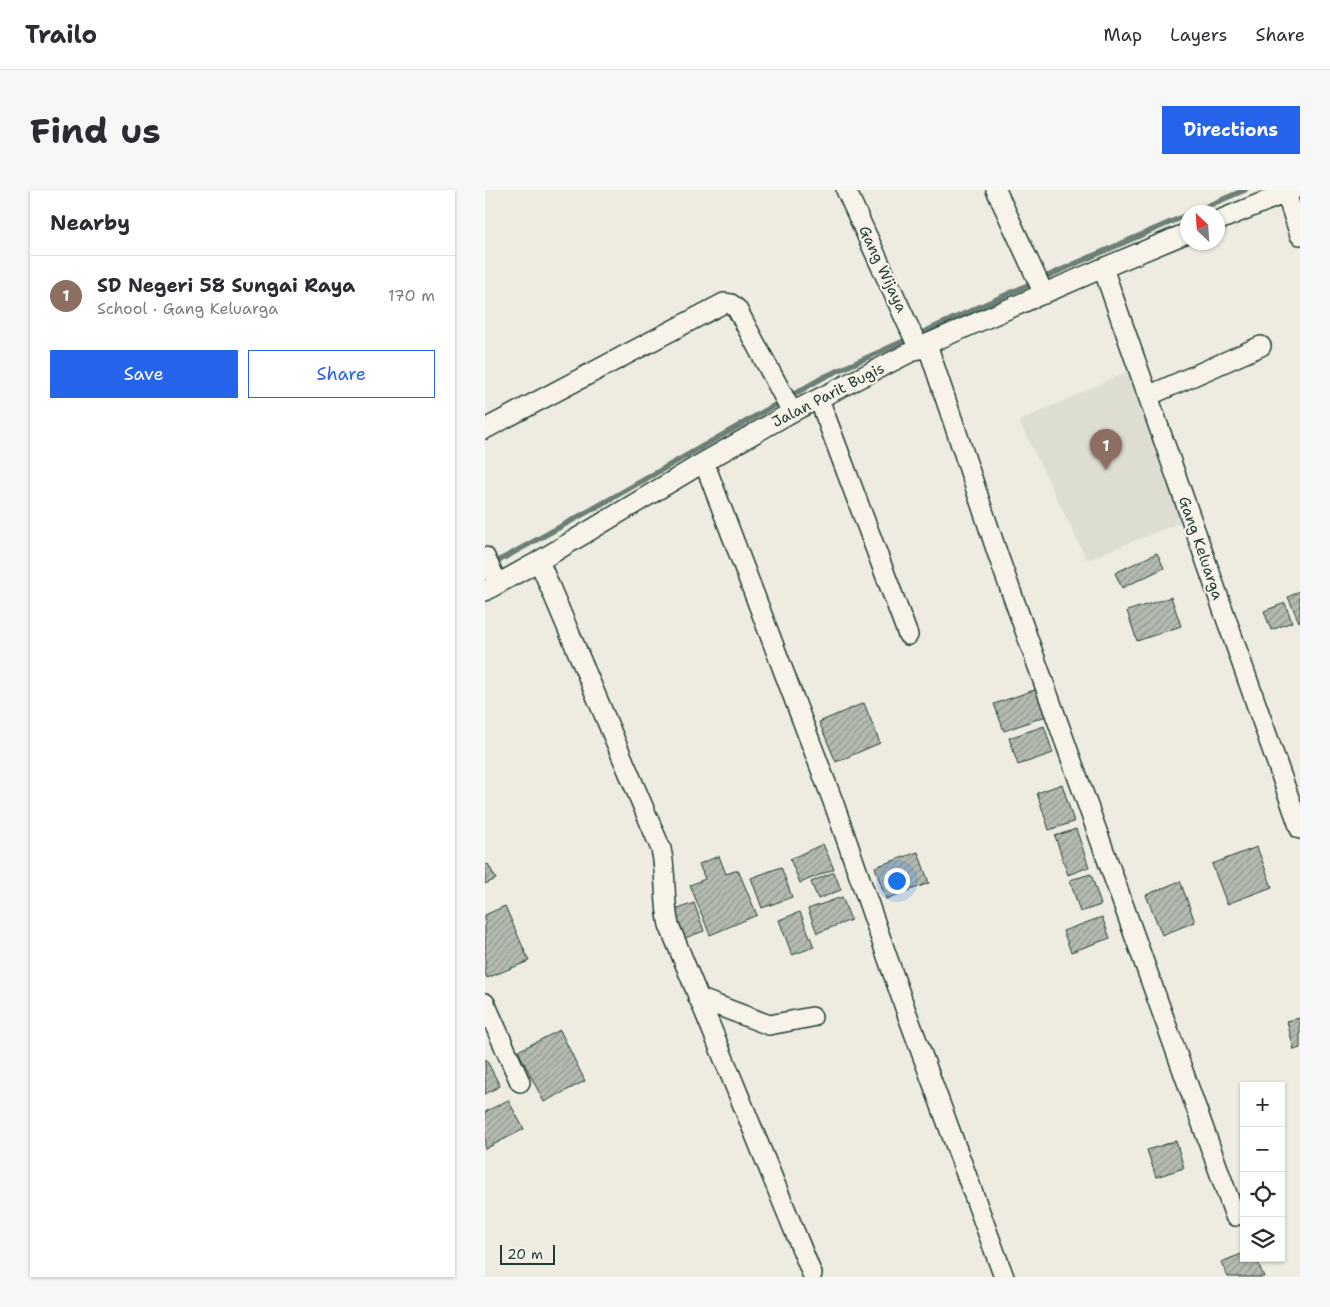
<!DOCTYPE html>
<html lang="en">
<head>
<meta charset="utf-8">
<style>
  :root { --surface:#fff; --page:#f7f7f7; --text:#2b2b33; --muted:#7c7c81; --line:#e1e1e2; --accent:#2563eb }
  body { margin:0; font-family:"Shantell Sans",sans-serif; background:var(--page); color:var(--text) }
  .controls { position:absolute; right:15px; bottom:15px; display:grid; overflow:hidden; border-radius:0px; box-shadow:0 1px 4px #0004 }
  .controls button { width:45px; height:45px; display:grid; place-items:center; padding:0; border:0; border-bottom:1px solid var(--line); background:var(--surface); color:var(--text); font:25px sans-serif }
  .compass { position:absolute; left:695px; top:15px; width:45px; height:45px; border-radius:50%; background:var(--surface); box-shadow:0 1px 4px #0004; rotate:335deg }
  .scale { position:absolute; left:15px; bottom:12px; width:55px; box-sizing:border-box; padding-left:5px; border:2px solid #1f3d34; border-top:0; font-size:14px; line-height:18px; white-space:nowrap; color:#1f3d34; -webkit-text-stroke:4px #f7f3e8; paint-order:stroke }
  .you { position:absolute; left:411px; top:690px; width:18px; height:18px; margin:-12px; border:4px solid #fff; border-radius:50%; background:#1a73e8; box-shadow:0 0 0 8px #1a73e833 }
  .badge { display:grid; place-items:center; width:32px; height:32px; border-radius:50%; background:var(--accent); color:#fff; font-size:16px; font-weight:700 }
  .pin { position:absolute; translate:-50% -41px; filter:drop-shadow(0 1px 2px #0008) }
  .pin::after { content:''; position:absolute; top:26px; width:18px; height:15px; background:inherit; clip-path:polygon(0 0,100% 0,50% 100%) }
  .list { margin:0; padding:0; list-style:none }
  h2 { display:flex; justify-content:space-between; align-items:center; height:65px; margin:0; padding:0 20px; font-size:21px }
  h2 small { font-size:16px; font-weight:400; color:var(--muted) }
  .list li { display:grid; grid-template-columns:32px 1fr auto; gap:15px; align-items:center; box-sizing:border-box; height:80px; padding:0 20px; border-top:1px solid var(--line) }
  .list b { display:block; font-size:19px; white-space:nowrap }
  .list p { margin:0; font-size:16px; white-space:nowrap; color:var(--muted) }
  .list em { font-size:16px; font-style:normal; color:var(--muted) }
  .actions { display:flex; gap:10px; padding:15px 20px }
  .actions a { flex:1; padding:11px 0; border:1px solid var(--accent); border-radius:0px; text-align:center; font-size:18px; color:var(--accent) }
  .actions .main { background:var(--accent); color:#fff }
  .icon { flex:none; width:28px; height:28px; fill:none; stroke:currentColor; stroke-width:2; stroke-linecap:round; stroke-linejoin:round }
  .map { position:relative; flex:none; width:815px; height:1087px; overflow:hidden; border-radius:0px }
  header { display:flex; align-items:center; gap:30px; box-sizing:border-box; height:70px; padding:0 25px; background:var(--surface); border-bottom:1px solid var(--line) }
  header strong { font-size:24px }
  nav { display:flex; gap:28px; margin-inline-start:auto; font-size:18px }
  .intro { display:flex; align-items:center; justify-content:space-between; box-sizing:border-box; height:120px; padding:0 30px }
  h1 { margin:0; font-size:35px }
  .button { padding:12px 22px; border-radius:0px; background:var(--accent); color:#fff; font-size:18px; font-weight:700 }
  main { display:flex; gap:30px; padding:0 30px }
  aside { flex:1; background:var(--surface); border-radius:0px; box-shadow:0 1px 4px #0004 }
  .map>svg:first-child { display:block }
</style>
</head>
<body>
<header>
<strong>Trailo</strong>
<nav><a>Map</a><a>Layers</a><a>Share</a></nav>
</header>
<div class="intro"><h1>Find us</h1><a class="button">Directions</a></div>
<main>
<aside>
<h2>Nearby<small></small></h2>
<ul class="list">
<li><span class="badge" style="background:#8d6e63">1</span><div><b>SD Negeri 58 Sungai Raya</b><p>School · Gang Keluarga</p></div><em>170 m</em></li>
</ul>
<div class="actions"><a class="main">Save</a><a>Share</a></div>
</aside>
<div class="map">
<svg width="815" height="1087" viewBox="0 0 815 1087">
  <defs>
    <pattern id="building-hatch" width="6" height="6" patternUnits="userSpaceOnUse" patternTransform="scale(1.25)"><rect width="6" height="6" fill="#b5bbb0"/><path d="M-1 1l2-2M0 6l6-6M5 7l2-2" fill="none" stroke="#939990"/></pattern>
  </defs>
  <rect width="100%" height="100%" fill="#eeece1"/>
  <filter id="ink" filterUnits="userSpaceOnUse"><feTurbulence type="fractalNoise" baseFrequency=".02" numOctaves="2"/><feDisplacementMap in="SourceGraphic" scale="10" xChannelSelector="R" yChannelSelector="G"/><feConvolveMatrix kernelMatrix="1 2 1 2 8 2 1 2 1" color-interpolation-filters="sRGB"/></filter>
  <g filter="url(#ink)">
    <path fill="#ddddd2" d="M646 180 703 329 602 370 534 231Z"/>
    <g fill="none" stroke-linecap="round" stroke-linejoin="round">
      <path stroke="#6c7e74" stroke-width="5.5" d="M708 22 760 0
        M6 375 113 316 339 187 594 72 702 25"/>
    </g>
    <path fill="url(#building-hatch)" stroke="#1f3d34" d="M672 363 679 378 637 398 630 383Z
      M815 401V431L814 432 803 407Z
      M686 407 696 436 652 451 642 421Z
      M800 413 807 432 786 440 779 421Z
      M552 499 561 526 519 541 509 514Z
      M379 513 395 553 351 572 334 532Z
      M559 536 568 563 533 575 524 548Z
      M577 594 589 632 564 640 552 603Z
      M591 639 604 677 583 685 570 646Z
      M338 654 349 679 315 693 305 669Z
      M772 657 787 697 742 714 727 674Z
      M433 662 444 693 401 709 390 677Z
      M234 666 241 684 253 680 272 725 225 745 205 695 220 689 214 674Z
      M3 674 11 689 0 694V675Z
      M296 677 307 707 277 718 266 688Z
      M349 682 356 700 333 709 326 692Z
      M606 684 616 715 595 722 585 690Z
      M695 691 710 732 677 745 661 705Z
      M357 707 366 730 332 743 323 719Z
      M209 713 219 741 197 749 187 721Z
      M20 716 44 771 2 788 0 783V725Z
      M315 722 329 757 307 765 294 730Z
      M617 727 625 748 586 762 578 741Z
      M815 828V858L809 860 802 831Z
      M75 840 100 891 59 912 33 861Z
      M1 869 15 896 0 904V870Z
      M23 910 39 939 0 959V922Z
      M691 951 699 978 671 987 662 960Z
      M759 1063V1068H771L779 1087H743L736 1072Z"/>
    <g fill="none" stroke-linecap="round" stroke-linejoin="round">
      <defs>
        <path id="minor" d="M361 0 434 159
          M511 0 559 104
          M801 3 815 45
          M732 31 808 0
          M618 78 815 639
          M442 154 514 368 750 1026
          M663 206 776 156
          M334 209 423 445
          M0 239 239 113 246 114 252 119 307 222
          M219 272 349 614 421 821 519 1087
          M0 367 13 394
          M54 371 176 659C182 684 178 710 184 735L327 1084
          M0 401 54 371 219 272 307 222 442 154 618 78 702 43
          M213 808 284 835 327 827
          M0 813 35 892"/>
      </defs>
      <use href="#minor" stroke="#1f3d34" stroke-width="22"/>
      <use href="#minor" stroke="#f7f3e8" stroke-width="19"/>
    </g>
  </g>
  <g text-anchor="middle" stroke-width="4.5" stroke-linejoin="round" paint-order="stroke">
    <g font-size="15" fill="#1f3d34" stroke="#f7f3e8">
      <text transform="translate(398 79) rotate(65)" y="5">Gang Wijaya</text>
      <text transform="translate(343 205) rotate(-27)" y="5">Jalan Parit Bugis</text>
      <text transform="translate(716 358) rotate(71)" y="5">Gang Keluarga</text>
    </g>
  </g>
</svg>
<div class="controls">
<button>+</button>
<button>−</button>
<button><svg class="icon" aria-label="locate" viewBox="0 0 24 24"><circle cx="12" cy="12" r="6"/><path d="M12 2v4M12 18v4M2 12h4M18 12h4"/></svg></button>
<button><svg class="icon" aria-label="layers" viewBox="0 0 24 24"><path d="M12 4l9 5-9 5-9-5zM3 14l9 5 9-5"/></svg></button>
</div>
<svg class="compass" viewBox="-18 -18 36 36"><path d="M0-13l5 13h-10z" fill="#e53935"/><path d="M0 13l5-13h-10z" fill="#7c7c81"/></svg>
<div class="scale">20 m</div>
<div class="you"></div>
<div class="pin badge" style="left:621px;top:280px;background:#8d6e63">1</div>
</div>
</main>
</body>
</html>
